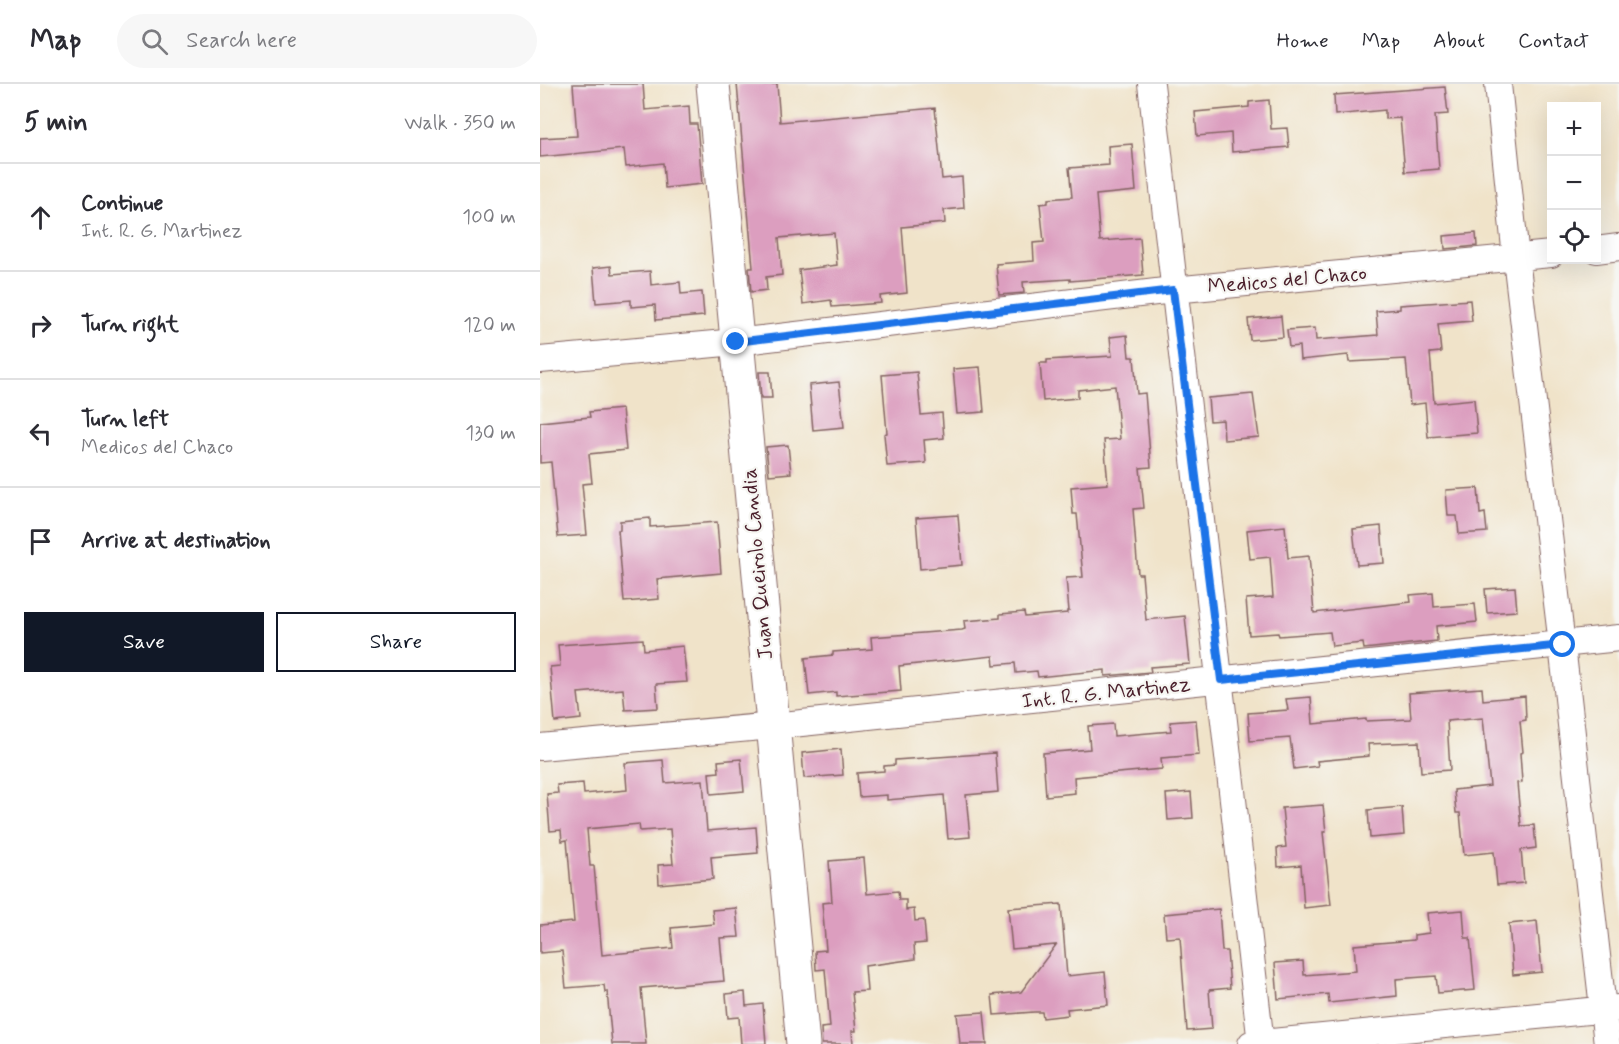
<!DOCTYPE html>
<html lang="en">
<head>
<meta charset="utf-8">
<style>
  :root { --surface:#fff; --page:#f7f7f7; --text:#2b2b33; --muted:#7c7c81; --line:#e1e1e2; --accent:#111827 }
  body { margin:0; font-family:Mynerve,sans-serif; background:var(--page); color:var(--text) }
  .controls { position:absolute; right:18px; top:18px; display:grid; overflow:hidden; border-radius:0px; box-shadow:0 6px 24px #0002 }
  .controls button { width:54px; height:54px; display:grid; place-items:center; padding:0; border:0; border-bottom:2px solid var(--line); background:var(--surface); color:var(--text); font:30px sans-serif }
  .stop { position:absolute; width:18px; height:18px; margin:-14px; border:4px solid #1a73e8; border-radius:50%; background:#fff }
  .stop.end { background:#1a73e8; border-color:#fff; box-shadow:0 2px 6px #0008 }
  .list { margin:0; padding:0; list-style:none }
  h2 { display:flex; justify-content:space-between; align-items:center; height:78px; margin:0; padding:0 24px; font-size:26px }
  h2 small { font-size:20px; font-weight:400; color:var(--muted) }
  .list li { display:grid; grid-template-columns:39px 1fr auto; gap:18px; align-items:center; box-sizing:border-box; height:108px; padding:0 24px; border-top:2px solid var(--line) }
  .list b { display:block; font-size:22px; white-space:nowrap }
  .list p { margin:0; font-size:20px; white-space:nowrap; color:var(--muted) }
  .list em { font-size:20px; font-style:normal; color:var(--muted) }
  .actions { display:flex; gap:12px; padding:18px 24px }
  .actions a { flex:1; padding:14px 0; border:2px solid var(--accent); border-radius:0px; text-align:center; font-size:21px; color:var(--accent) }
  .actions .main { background:var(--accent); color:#fff }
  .icon { flex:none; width:33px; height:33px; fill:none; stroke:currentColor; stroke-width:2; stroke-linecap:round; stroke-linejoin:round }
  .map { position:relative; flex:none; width:1079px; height:960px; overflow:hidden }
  header { display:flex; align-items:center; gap:36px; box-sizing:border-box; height:84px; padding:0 30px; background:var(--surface); border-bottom:2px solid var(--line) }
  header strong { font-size:28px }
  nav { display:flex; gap:33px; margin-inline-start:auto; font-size:21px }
  .search { width:420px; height:54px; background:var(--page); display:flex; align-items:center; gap:15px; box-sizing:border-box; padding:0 21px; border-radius:33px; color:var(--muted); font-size:22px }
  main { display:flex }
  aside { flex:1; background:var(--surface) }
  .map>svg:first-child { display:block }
</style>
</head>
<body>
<header>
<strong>Map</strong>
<div class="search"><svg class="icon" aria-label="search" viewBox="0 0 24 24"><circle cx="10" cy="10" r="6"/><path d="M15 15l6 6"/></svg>Search here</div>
<nav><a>Home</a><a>Map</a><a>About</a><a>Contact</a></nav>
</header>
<main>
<aside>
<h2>5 min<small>Walk · 350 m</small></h2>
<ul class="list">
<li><svg class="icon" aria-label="ahead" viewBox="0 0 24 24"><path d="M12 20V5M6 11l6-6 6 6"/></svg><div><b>Continue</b><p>Int. R. G. Martinez</p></div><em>100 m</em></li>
<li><svg class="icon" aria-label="right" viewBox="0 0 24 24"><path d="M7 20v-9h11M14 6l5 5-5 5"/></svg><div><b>Turn right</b></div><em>120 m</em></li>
<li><svg class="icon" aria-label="left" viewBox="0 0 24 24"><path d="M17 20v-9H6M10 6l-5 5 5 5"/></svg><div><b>Turn left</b><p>Medicos del Chaco</p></div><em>130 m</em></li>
<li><svg class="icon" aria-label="arrive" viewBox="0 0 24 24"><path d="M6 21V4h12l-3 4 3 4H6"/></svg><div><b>Arrive at destination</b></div></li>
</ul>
<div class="actions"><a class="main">Save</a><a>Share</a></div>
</aside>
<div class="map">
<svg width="1079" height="960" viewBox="0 0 1079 960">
  <rect width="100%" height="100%" fill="#f6f6f2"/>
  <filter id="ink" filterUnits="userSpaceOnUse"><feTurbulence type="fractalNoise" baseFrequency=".0167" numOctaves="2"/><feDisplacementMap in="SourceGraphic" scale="12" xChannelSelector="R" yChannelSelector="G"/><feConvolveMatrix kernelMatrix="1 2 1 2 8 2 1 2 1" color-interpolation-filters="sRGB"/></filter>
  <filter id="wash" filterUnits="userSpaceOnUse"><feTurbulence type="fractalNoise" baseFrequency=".008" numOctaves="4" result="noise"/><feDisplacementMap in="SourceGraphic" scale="24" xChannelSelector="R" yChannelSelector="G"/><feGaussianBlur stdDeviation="1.35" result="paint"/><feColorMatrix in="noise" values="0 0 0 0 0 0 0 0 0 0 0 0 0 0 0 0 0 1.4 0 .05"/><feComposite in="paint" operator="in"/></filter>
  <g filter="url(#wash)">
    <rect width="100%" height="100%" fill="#f0e3c9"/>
    <g id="blocks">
      <path fill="#dc9ebf" d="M33 0H103L105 26 149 22 150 40H157L162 100 125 104 123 79 86 83 84 65 0 73V54L37 52Z
        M197 0H237L240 38 395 24 402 95 422 93 424 124 404 126 405 139 362 143 367 209 340 212 341 219 292 223 291 216 263 220 259 186 297 181 294 149 239 154 242 191 226 193 227 206 211 208 209 184H213Z
        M905 3 908 30 895 31 899 85 865 88 860 34 845 35V26L795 31 794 11Z
        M729 16 731 45 747 44 749 63 692 68 691 49 657 52 655 28 709 23V18Z
        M592 60 596 107 556 111 560 157 600 154 603 191 530 197V195L483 198 484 209 459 211 456 180 494 177 493 159 504 158 500 120 508 119V115L532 113 529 84 569 81 568 62Z
        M936 149 937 162 905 165 904 152Z
        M71 182 72 190 110 187 111 201 140 198 141 210 162 208 164 232 116 236 115 221 91 223V216L56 219 53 184Z
        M930 216 932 237 898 240 901 268 890 269 894 319 934 315 937 349 888 353 885 319 870 321 866 275 809 278 808 271 760 276 759 262 749 263 747 246 775 244 776 256 838 251 836 227 860 225V221Z
        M741 232 743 253 710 256 708 235Z
        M587 251 589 273H594L597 310 605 309 611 383 600 384 604 424 593 425 598 490H602L606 536 645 532 650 580 610 583 611 588 565 592V586L498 593 497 587 476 589 475 579 454 581 453 572 359 582 361 607 296 612V608L269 611 265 574 293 571V568L332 565 331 553 422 546 425 545 424 537 460 534V530L484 528 485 533 527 529V527H529L526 494 543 493 537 430H533L531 403 568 400 564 356 580 355 575 302 538 306V314L503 317 500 279H507V276L572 272 570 253Z
        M440 283 444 328 417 330 413 285Z
        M219 288H230L232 314H221Z
        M377 288 381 331 402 329 404 354 384 356 386 379 347 382 344 350 347 349 342 291Z
        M299 298 304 343 273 346 269 301Z
        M713 310 719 353 684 356 683 336 670 337 668 314Z
        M82 325 86 366 49 370 52 399 42 400 47 451 18 453 11 378 0 379V338L50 333 49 328Z
        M248 361 251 389 229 391 226 363Z
        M938 404 940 430 945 429 947 448 919 450 917 432H908L906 406Z
        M418 431 422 481 380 485 376 434Z
        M110 434V443L177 438 181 489 117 495 119 515 84 518 78 446H80V437Z
        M745 442 748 474 769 472 774 529 871 518 870 511 893 509 894 523 935 520 937 538 896 542 897 557 824 565 823 559 792 562 790 548 739 552 738 549 709 551 706 515 733 513 730 473 710 475 707 446Z
        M841 442 844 479 817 481 813 445Z
        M975 503 977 527 947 529 945 505Z
        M103 555 104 566 143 562 147 598 116 600 118 624 85 626 83 605 38 609 41 635 15 638 10 583 20 582 18 561Z
        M942 604 943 616 985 612 986 636 980 637 983 668 980 669 982 698 977 699 981 742 994 741 996 764 981 766 984 799 957 801 954 768 924 771 920 729H916L914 706 950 702 943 634 907 637 910 686 881 688 879 658 828 660 829 672 777 677 778 682 754 685 750 654 710 657 708 629 748 626 746 615 771 613 773 640 826 635V637L871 635 869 609Z
        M656 636 659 671 621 674 622 685 534 693 535 709 506 712 503 669 550 665 548 642 573 640 574 652 631 647 630 638Z
        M301 665 303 691 264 694 262 669Z
        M455 669 458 708 426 711 430 753 408 755 404 711 347 716V711L319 713 317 689 344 687V682L355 681V676Z
        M201 675 204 707 171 710 169 689 179 688 178 677Z
        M123 676 125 699 163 696 167 747 216 743 218 769 171 773 173 795 119 800 118 781 133 780 130 745 100 747 99 740 47 745 50 782H54L62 871 133 864 131 844 174 840 172 826 196 824 199 853 180 854 184 897 101 904 106 960H72L67 907 65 908 64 901 26 904 22 867 0 869V841L34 838 27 756 22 757 21 746 10 747 7 710 18 709 17 701 43 699 44 710 87 706 85 679Z
        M651 708 653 734 628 736 626 710Z
        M783 721 786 748H783L791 821 764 824 761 781 738 783 737 764 746 763 742 724Z
        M862 723 864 751 830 754 828 726Z
        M324 774 327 810 358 807 359 816H366V826L374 825 375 837 384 836 386 859 374 860 375 875 325 882 327 907 312 908 316 947H312L313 960H282L281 944 290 943 285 885 276 886 275 867 286 866 282 819 292 818 289 777Z
        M521 820 527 892 565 888 568 921 527 925 528 931 503 934 502 928H494L454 931 452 911 481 908 516 861 472 865 468 824Z
        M679 825 682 867H687L690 904 669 906 672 945 647 947 640 853 626 854 624 830Z
        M923 826 925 854H930L935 906 898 909 896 892 856 895 857 912 789 919 788 910 738 915 735 879 763 877 764 891 816 887 814 861 874 856V851L889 849 887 829Z
        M997 837 1002 888 973 891 969 840Z
        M205 908 206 922 223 920 226 960H201L199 933 188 934 186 910Z
        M444 928 447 960H420L417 930Z"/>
    </g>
  </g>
  <g filter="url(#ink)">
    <use href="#blocks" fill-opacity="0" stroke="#846462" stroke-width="1.5"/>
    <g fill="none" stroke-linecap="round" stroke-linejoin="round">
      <defs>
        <path id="street" d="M611 0C645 320 687 640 721 960
          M958 0 976 174 1022 561 1067 960
          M1056 166 1079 163
          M0 276 196 258 633 206 1011 170
          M0 663 233 642 1079 554
          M711 960 1079 924"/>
        <path id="secondary" d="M173 0 263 960"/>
      </defs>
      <use href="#street" stroke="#846462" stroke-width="28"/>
      <use href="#secondary" stroke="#846462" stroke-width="35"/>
      <use href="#street" stroke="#fff" stroke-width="26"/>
      <use href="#secondary" stroke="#fff" stroke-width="33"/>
    </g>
  </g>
  <g fill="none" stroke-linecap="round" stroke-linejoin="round" filter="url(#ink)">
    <path stroke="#1a73e8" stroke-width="8" d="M196 258 633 206 681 596 1023 561"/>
  </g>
  <g text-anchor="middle" stroke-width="4.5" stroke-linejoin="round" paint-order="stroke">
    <g font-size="21" fill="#4a1f2b" stroke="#f6f6f2">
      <text transform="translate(747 195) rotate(-5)" y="7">Medicos del Chaco</text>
      <text transform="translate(217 480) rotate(-95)" y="7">Juan Queirolo Candia</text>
      <text transform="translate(566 608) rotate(-6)" y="7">Int. R. G. Martinez</text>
    </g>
  </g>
</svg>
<div class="controls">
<button>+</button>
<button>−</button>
<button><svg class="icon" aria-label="locate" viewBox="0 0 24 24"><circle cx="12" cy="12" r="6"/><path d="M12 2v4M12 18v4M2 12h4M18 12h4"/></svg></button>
</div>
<div class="stop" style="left:1023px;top:561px"></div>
<div class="stop end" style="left:196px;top:258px"></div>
</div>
</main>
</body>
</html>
